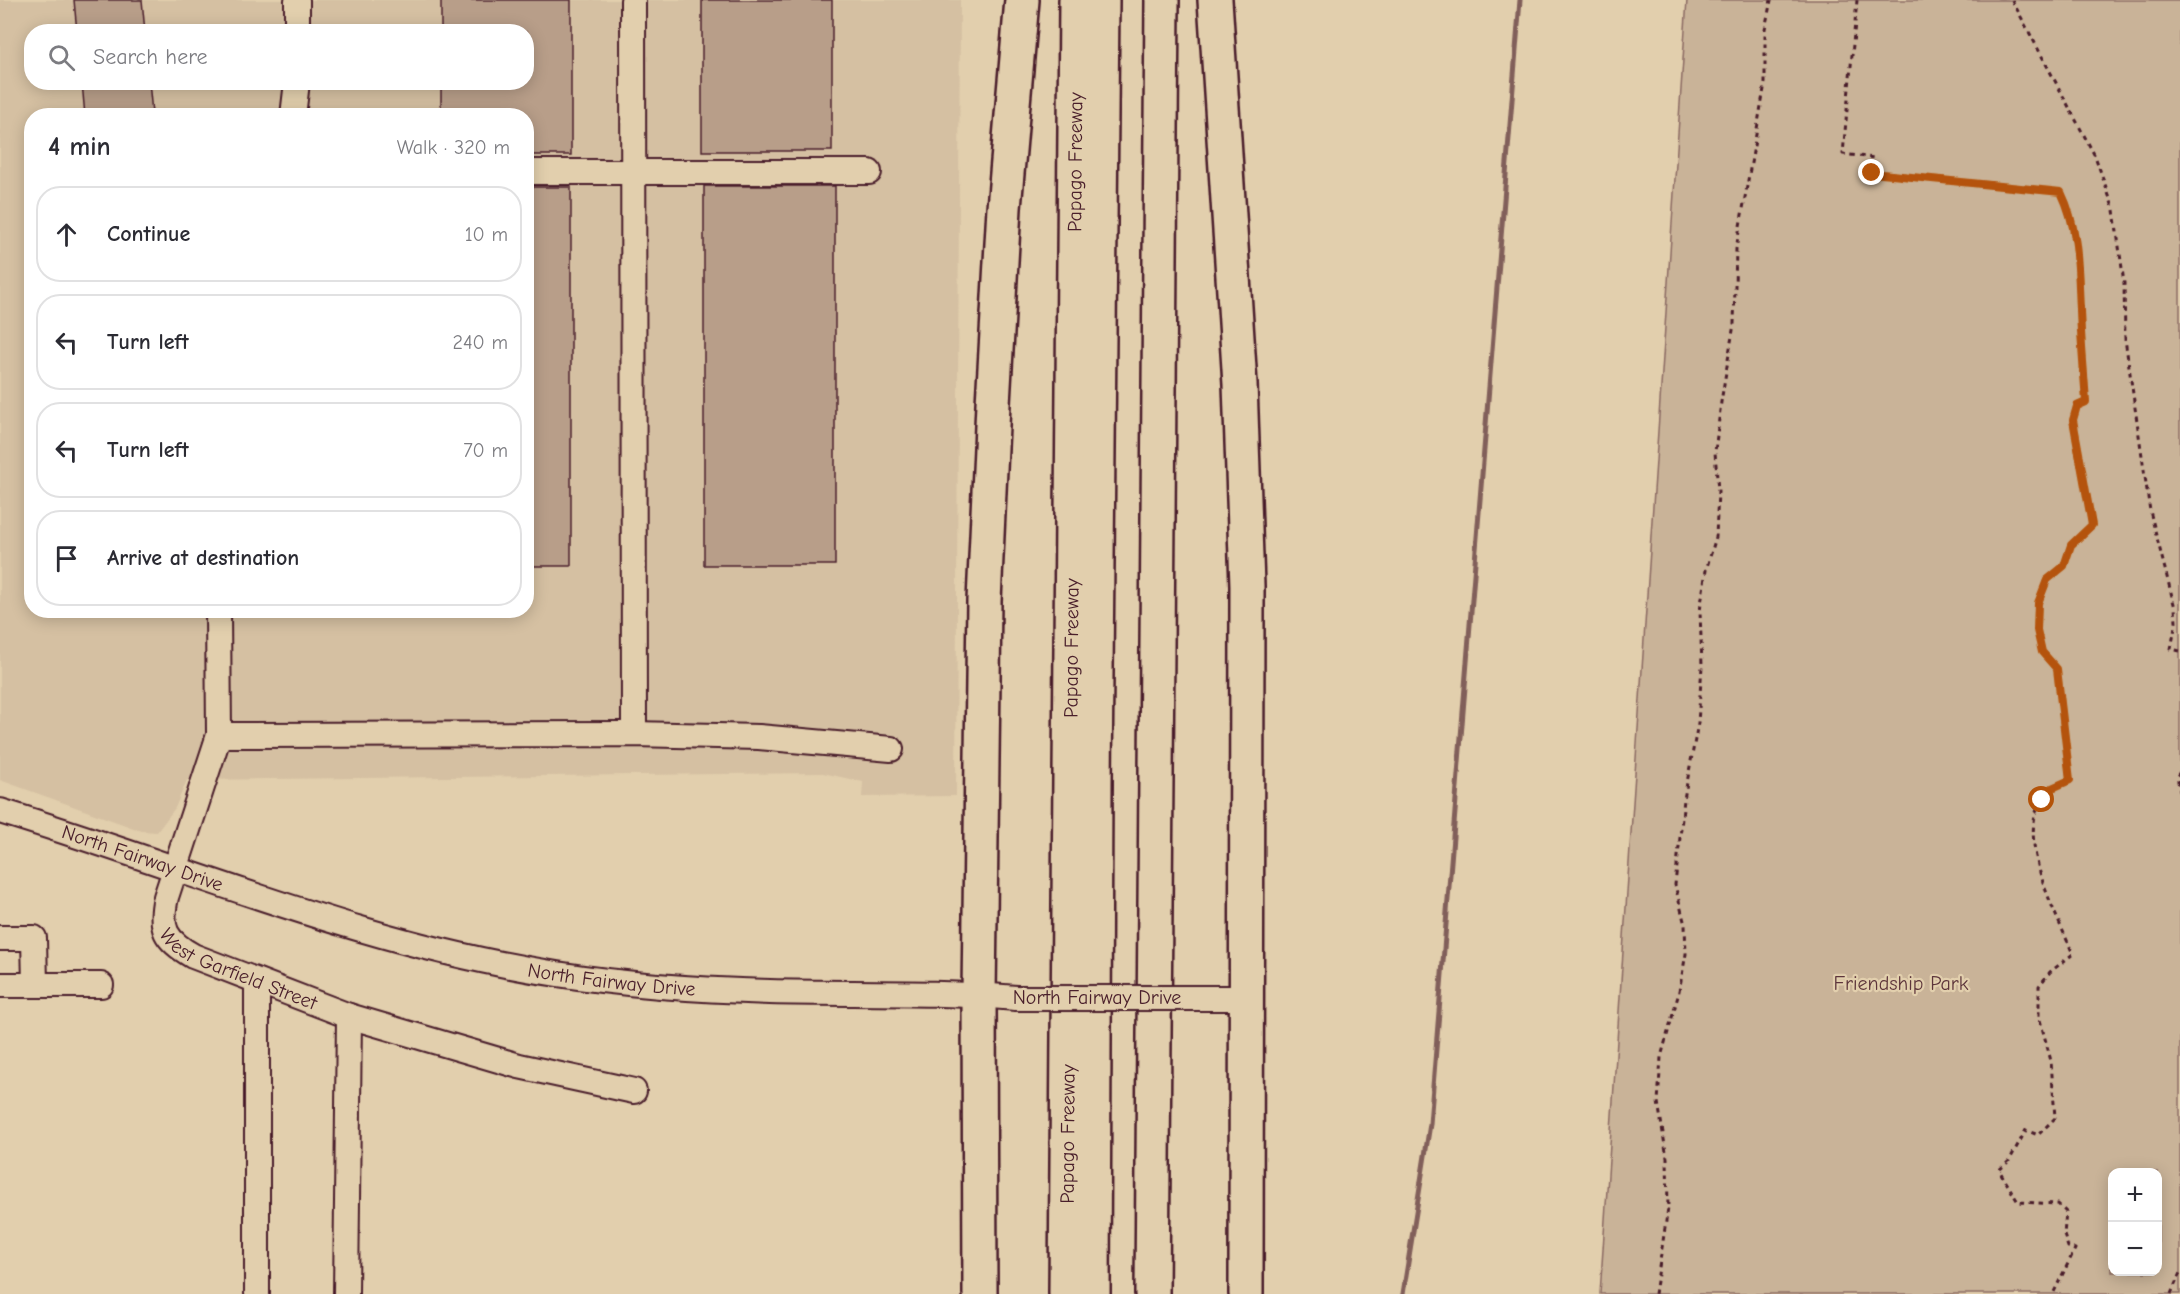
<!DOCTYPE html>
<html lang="en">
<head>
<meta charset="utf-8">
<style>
  :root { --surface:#fff; --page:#f2f2f3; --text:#2b2b33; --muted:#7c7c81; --line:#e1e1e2 }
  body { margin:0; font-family:"Comic Neue",sans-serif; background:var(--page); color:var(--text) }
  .controls { position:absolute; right:18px; bottom:18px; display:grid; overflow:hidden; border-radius:12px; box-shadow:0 3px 15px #0003 }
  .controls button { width:54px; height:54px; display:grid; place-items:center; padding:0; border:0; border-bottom:2px solid var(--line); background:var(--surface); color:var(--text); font:30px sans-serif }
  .stop { position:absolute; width:18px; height:18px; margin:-14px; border:4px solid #b45309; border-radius:50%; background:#fff }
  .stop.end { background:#b45309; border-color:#fff; box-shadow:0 2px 6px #0008 }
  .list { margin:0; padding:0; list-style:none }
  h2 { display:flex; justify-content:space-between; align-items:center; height:78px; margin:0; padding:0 24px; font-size:26px }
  h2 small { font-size:20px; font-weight:400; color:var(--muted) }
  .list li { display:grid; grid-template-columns:39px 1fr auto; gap:18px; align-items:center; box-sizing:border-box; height:96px; margin:0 12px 12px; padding:0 12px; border:2px solid var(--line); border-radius:24px }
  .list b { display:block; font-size:22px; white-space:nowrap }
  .list em { font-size:20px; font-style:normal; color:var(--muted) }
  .icon { flex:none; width:33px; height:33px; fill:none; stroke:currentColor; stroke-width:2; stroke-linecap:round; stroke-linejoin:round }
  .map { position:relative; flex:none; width:2180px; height:1294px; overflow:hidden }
  .search { position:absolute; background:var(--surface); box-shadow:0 3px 15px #0003; left:24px; top:24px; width:510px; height:66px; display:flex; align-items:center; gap:15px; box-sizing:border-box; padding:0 21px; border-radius:24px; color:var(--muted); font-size:22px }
  .panel { position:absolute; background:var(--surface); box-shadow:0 3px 15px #0003; left:24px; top:108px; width:510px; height:510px; border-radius:24px }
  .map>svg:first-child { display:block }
</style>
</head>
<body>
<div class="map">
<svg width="2180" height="1294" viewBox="0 0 2180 1294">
  <rect width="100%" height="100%" fill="#e2cfad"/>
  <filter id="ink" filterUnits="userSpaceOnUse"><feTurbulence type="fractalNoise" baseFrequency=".0167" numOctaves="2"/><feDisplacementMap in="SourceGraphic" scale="12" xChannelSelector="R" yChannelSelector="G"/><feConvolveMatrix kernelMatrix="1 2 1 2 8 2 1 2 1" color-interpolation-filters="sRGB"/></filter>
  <g filter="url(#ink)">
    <path fill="#d5c0a2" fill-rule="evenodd" d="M0 0H960L956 796 862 797 863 782 823 773 187 780 175 808 157 832 142 831 0 780ZM32 32H526V82H32ZM32 116H526V610H32Z"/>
    <path fill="#c9b398" stroke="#8a6962" stroke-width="1.5" fill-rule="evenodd" d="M1687 0H2180V1294H1600ZM2112 1172H2158V1272H2112Z"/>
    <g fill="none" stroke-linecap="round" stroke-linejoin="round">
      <path stroke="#815f5a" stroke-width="5" d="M1403 1294 1430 1124 1520 0"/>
    </g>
    <path fill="#b89e89" stroke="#4a1f2b" stroke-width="1.5" d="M74 0H142L145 32H77Z
      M441 0H571V155H526V116H441V82H526V32H441Z
      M702 0H832V151H702Z
      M82 82H149L152 113 85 116Z
      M704 186H835V565H704Z
      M526 187H571V566H526Z"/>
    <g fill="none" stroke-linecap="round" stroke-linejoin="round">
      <defs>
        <g id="minor">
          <path d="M297 0V32"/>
          <path d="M633 0 634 734"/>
          <path d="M293 116 297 82"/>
          <path d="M526 172H869"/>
          <path id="s1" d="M218 610 219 735 166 897C159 929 165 940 193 956L349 1016 519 1066 634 1091"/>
          <path d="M219 735 634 734 759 737 891 749"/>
          <path id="s2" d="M0 811C185 867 365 945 557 974 627 985 699 990 770 992 852 994 934 991 1016 998"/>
          <path d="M0 938H34L35 985"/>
          <path d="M257 981V1294"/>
          <path d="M0 985H101"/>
          <path d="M1205 998H1246"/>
          <path d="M346 1294 349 1016"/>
        </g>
        <g id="highway">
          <path d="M1215 0 1240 384 1247 586 1246 1294"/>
          <path d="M980 1294 979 994 984 601 993 404 1004 208 1022 0"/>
          <path id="s3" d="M1066 1294 1076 0"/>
          <path d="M1093 1294 1095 783 1102 0"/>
          <path d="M1152 1294 1162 0"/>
        </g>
      </defs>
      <use href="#minor" stroke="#4a1f2b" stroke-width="28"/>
      <use href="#highway" stroke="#4a1f2b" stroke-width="38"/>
      <path stroke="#4a1f2b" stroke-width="3" stroke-dasharray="4.5 4.5" stroke-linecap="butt" d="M1857 0 1843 154 1874 158 1872 173 2061 192C2079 229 2078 269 2080 310 2081 341 2084 372 2086 402L2077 406 2073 420 2093 525 2071 545 2064 566 2047 580 2038 603 2037 630 2042 652 2057 669 2069 780C2063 783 2054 786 2049 791 2009 829 2056 913 2073 954L2050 972 2039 986V1016L2051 1061 2055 1118 2038 1135 2026 1130 2009 1161 1999 1170 2018 1202 2058 1204 2066 1212 2064 1235 2068 1247 2075 1249 2053 1294
        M2012 0 2095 156 2114 210 2124 283 2125 339 2150 511 2175 608 2176 622 2171 649 2180 651
        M2180 772 2177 776 2180 792
        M1655 1294 1668 1208 1667 1158 1658 1102 1661 1057 1678 996 1686 954 1685 925 1675 885 1684 799 1698 723 1702 666 1700 611 1706 570 1716 537 1718 491 1715 452 1721 402 1734 324 1736 249 1765 83V29L1771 0
        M2171 1294 2180 1273"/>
      <use href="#minor" stroke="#e2cfad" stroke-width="24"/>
      <use href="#highway" stroke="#e2cfad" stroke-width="33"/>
      <defs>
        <path id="minor-bridge" d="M1016 998H1205"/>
      </defs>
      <use href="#minor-bridge" stroke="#4a1f2b" stroke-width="28" stroke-linecap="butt"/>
      <use href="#minor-bridge" stroke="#e2cfad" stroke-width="24"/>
    </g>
  </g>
  <g fill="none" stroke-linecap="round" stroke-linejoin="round" filter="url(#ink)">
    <path stroke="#b45309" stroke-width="8" d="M1872 173 2061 192C2079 229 2078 269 2080 310 2081 341 2084 372 2086 402L2077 406 2073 420 2092 525 2071 545 2064 566 2047 580 2038 603 2037 630 2042 652 2057 669 2070 780 2050 789 2042 800"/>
  </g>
  <g text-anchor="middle" stroke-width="4.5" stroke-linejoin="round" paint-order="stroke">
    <g font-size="20" fill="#4a1f2b" stroke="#e2cfad">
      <text dy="7" stroke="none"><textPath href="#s3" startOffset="1132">Papago Freeway</textPath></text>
      <text dy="7" stroke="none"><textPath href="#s3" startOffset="646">Papago Freeway</textPath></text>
      <text dy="7" stroke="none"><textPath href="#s2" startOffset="150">North Fairway Drive</textPath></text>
      <text dy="7" stroke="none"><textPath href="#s1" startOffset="414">West Garfield Street</textPath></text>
      <text dy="7" stroke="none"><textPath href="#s2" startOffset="636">North Fairway Drive</textPath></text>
      <text x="1097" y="1004">North Fairway Drive</text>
      <text dy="7" stroke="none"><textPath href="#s3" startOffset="160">Papago Freeway</textPath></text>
    </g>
    <g font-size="20" fill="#5d353b" stroke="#e2cfad">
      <text x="1901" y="990">Friendship Park</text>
    </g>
  </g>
</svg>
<div class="controls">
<button>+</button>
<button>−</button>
</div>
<div class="stop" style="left:2042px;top:800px"></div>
<div class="stop end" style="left:1872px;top:173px"></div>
<div class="search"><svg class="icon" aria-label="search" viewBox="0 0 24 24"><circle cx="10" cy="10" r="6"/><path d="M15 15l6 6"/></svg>Search here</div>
<section class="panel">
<h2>4 min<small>Walk · 320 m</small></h2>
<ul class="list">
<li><svg class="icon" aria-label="ahead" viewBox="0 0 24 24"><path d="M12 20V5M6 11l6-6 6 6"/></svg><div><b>Continue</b></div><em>10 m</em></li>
<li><svg class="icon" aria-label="left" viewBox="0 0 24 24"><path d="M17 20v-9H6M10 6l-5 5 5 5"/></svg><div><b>Turn left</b></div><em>240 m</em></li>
<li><svg class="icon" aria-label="left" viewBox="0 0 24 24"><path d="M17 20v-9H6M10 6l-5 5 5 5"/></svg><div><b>Turn left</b></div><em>70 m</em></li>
<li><svg class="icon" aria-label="arrive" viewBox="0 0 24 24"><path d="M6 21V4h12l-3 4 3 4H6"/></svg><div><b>Arrive at destination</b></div></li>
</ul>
</section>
</div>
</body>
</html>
